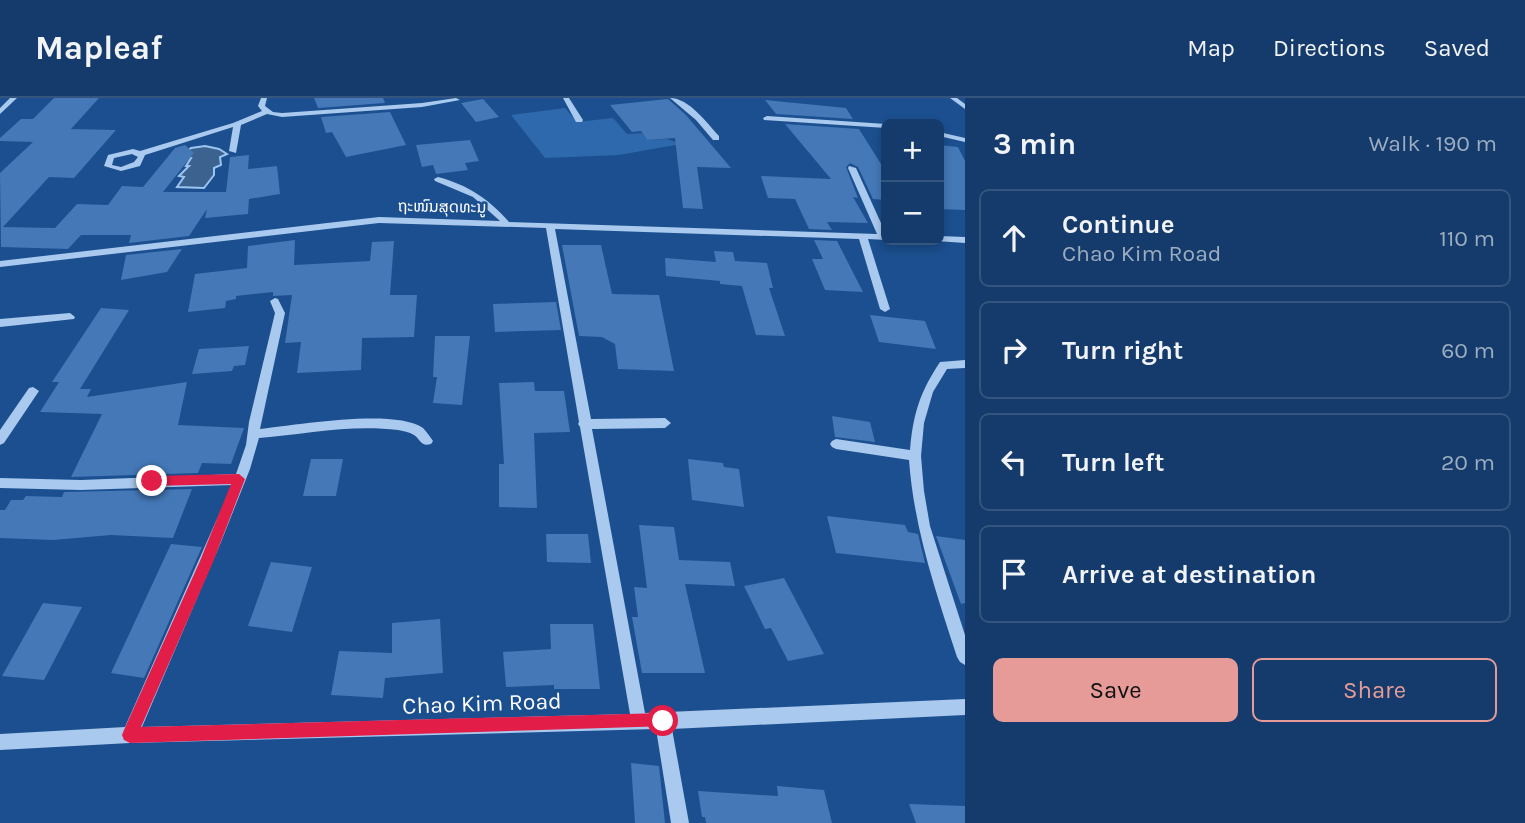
<!DOCTYPE html>
<html lang="en">
<head>
<meta charset="utf-8">
<style>
  :root { --surface:#143b6b; --page:#1d4271; --text:#f1f3f6; --muted:#9dadc1; --line:#33557e; --accent:#e69b98 }
  body { margin:0; font-family:Karla,"Noto Sans Lao",sans-serif; background:var(--page); color:var(--text) }
  .controls { position:absolute; right:21px; top:21px; display:grid; overflow:hidden; border-radius:10px; box-shadow:0 4px 10px #0003 }
  .controls button { width:63px; height:63px; display:grid; place-items:center; padding:0; border:0; border-bottom:2px solid var(--line); background:var(--surface); color:var(--text); font:35px sans-serif }
  .stop { position:absolute; width:21px; height:21px; margin:-16px; border:5px solid #e11d48; border-radius:50%; background:#fff }
  .stop.end { background:#e11d48; border-color:#fff; box-shadow:0 2px 7px #0008 }
  .list { margin:0; padding:0; list-style:none }
  h2 { display:flex; justify-content:space-between; align-items:center; height:91px; margin:0; padding:0 28px; font-size:30px }
  h2 small { font-size:23px; font-weight:400; color:var(--muted) }
  .list li { display:grid; grid-template-columns:46px 1fr auto; gap:21px; align-items:center; box-sizing:border-box; height:98px; margin:0 14px 14px; padding:0 14px; border:2px solid var(--line); border-radius:10px }
  .list b { display:block; font-size:26px; white-space:nowrap }
  .list p { margin:0; font-size:23px; white-space:nowrap; color:var(--muted) }
  .list em { font-size:23px; font-style:normal; color:var(--muted) }
  .actions { display:flex; gap:14px; padding:21px 28px }
  .actions a { flex:1; padding:16px 0; border:2px solid var(--accent); border-radius:10px; text-align:center; font-size:24px; color:var(--accent) }
  .actions .main { background:var(--accent); color:#111 }
  .icon { flex:none; width:38px; height:38px; fill:none; stroke:currentColor; stroke-width:2; stroke-linecap:round; stroke-linejoin:round }
  .map { position:relative; flex:none; width:965px; height:725px; overflow:hidden }
  header { display:flex; align-items:center; gap:42px; box-sizing:border-box; height:98px; padding:0 35px; background:var(--surface); border-bottom:2px solid var(--line) }
  header strong { font-size:33px }
  nav { display:flex; gap:38px; margin-inline-start:auto; font-size:24px }
  main { display:flex }
  aside { flex:1; background:var(--surface) }
  .map>svg:first-child { display:block }
</style>
</head>
<body>
<header>
<strong>Mapleaf</strong>
<nav><a>Map</a><a>Directions</a><a>Saved</a></nav>
</header>
<main>
<div class="map">
<svg width="965" height="725" viewBox="0 0 965 725">
  <rect width="100%" height="100%" fill="#1b4f8f"/>
  <path fill="#2e69ad" d="M565 10 577 24 613 20 627 36 642 35 647 42 667 41 681 46 619 57 545 60 511 17Z"/>
  <path fill="#3c6290" stroke="#9cc4f0" stroke-width="2" d="M205 48 219 51 227 56 220 59 221 67 214 70V77L204 90 177 89 184 79 179 78 189 68H186L191 60 180 59 191 50Z"/>
  <path fill="#4478b7" d="M54 0H99L71 31 116 32 74 80 49 79 3 129 55 130 77 106 108 107 122 88 143 89 175 50 185 47 194 55 163 94H226L230 59 249 57 248 71 277 68 280 96 249 101 248 116 205 120 207 111 189 138 129 145 131 137H81L68 151 1 149 0 75 33 44 0 43V40L21 21H33Z
    M314 0H383L385 5 318 10Z
    M483 1 499 19 476 24 461 5Z
    M668 1 686 17 731 70 697 69 703 111 683 110 675 40 647 42 641 33 632 34 610 7Z
    M765 2 846 10 853 21 776 16Z
    M390 14 406 47 346 59 332 34 326 35 321 19Z
    M785 26 859 31 886 74V102L873 101 858 69 850 65 846 69 858 100 853 99 868 125 827 124 832 132 809 131 795 101 768 100 761 78 831 81Z
    M470 42 479 63 465 65 468 72 436 76 433 67 422 69 416 47Z
    M939 47 958 49 965 63V112L939 111Z
    M295 142 294 167 370 163 372 144 394 143 390 197H417L414 239 362 240 361 272 297 275 301 244 285 245 292 197 273 198V194L236 198V201L226 203 225 210 188 214 195 176 247 170 248 148Z
    M814 142 837 143 863 194 825 192 812 161H823Z
    M562 147H601L612 196 659 197 674 273 618 271 615 246 602 239 579 238Z
    M182 151 167 174 121 182 126 157Z
    M714 153 733 154 735 163 767 165 773 190H769L785 238 756 237 742 188 720 186V183L666 178 665 160 716 164Z
    M556 204 561 232 495 234 493 206Z
    M101 210 129 212 80 291H91L87 299 187 284 178 327 244 330 231 366 202 365 198 375 71 379 102 316 40 314 59 284H52Z
    M870 217 925 223 936 251 879 244Z
    M435 238H470L462 307 433 305 437 279H433Z
    M249 248 245 267 234 268 232 273 192 276 199 251Z
    M534 284 535 293H564L570 334 534 335 537 410 499 409V366H504L499 285Z
    M832 318 870 324 875 344 835 339Z
    M311 361H343L336 398H303Z
    M688 361 723 365 724 369 739 371 744 409 692 402Z
    M192 391 173 440 111 437 53 442 0 440V412H5L11 402H23L26 398 62 399 64 394Z
    M827 418 905 427 908 434 918 436 925 465 836 455Z
    M639 427 674 429 679 462 730 464 735 488 685 486 705 575H642L632 519H638L634 489 647 490Z
    M546 436H588L591 465 547 464Z
    M936 438 965 442V505L961 506Z
    M171 446 202 449 144 580 111 575Z
    M271 464 312 469 292 534 248 528Z
    M784 480 824 556 788 563 771 530 765 531 744 488Z
    M43 505 82 509 44 582 2 578Z
    M440 521 443 575 385 580 383 600 331 597 339 553 392 555V525Z
    M550 526H593L600 591H554V587L506 589 503 554 551 551Z
    M631 665 659 668 665 725H635Z
    M777 688 824 692 832 725H706L705 719H702L698 693 778 698Z
    M909 706 965 708V725H916Z"/>
  <g fill="none" stroke-linecap="round" stroke-linejoin="round">
    <path fill="#a9c9ee" fill-rule="evenodd" d="M10 0H17L0 16V10Z
      M261 0H267L265 8 273 14 282 15 422 5 456 0 460 2 422 9 282 19 267 16 241 27 236 55 229 53 233 29 145 57 140 68 121 73 104 68 108 57 133 51 140 53 233 25 262 13 258 8ZM132 56 138 59 134 64 121 69 112 67 114 60Z
      M563 0H569L583 22 582 24H576Z
      M670 0C689 0 707 25 719 38V42H713L696 22Z
      M950 0H957L965 6V11Z
      M767 18 886 26H888L886 30 764 22 763 20Z
      M939 34 965 40V44L939 38Z
      M849 68 856 70 886 136V142L868 141 890 211 885 214 880 211 859 141 555 131 591 321 665 320 671 325 665 330 592 331 645 615 965 601V617L672 631 689 725H671L656 631 130 645 0 652V636L125 629 232 387 81 392 0 390V380L81 382 236 376 246 347 249 324 275 215 270 203 275 200 278 201 285 215 260 331C296 327 395 310 423 330 427 334 430 339 433 343L431 346C421 349 421 342 414 337 409 334 403 333 398 332 352 326 305 336 259 340L250 371 221 444 142 629 630 616 580 329 578 326 579 324 546 130 379 125 0 169V163L379 119 500 123 473 99 435 83 434 81 438 79C468 87 489 101 509 124L877 136 848 70Z
      M939 138 965 139V145L936 143 939 142Z
      M70 215 75 219 74 221 0 229V221Z
      M965 262V270L947 271 933 294 924 325 921 358 924 393 930 428 965 537V567L960 564 957 559C936 494 914 431 909 362L836 351 832 349 830 346 832 343 836 341 910 352C913 316 920 294 940 264Z
      M33 289 39 293 37 296 4 345 0 347V332L29 290Z"/>
  </g>
  <path fill="#e11d48" d="M239 376 245 381 213 464 141 629 663 615 669 618 671 623 669 628 130 645 124 642 122 637 124 632 200 463 231 386 152 388 146 383 152 378Z"/>
  <g text-anchor="middle" stroke-width="5" stroke-linejoin="round" paint-order="stroke">
    <g font-size="16" fill="#fff" stroke="#1b4f8f">
      <text transform="translate(442 108) rotate(1)" y="6">ຖະໜົນສຸດທະນູ</text>
    </g>
    <g font-size="23" fill="#fff" stroke="#1b4f8f">
      <text transform="translate(482 605) rotate(-2)" y="8">Chao Kim Road</text>
    </g>
  </g>
</svg>
<div class="controls">
<button>+</button>
<button>−</button>
</div>
<div class="stop" style="left:663px;top:623px"></div>
<div class="stop end" style="left:152px;top:383px"></div>
</div>
<aside>
<h2>3 min<small>Walk · 190 m</small></h2>
<ul class="list">
<li><svg class="icon" aria-label="ahead" viewBox="0 0 24 24"><path d="M12 20V5M6 11l6-6 6 6"/></svg><div><b>Continue</b><p>Chao Kim Road</p></div><em>110 m</em></li>
<li><svg class="icon" aria-label="right" viewBox="0 0 24 24"><path d="M7 20v-9h11M14 6l5 5-5 5"/></svg><div><b>Turn right</b></div><em>60 m</em></li>
<li><svg class="icon" aria-label="left" viewBox="0 0 24 24"><path d="M17 20v-9H6M10 6l-5 5 5 5"/></svg><div><b>Turn left</b></div><em>20 m</em></li>
<li><svg class="icon" aria-label="arrive" viewBox="0 0 24 24"><path d="M6 21V4h12l-3 4 3 4H6"/></svg><div><b>Arrive at destination</b></div></li>
</ul>
<div class="actions"><a class="main">Save</a><a>Share</a></div>
</aside>
</main>
</body>
</html>
